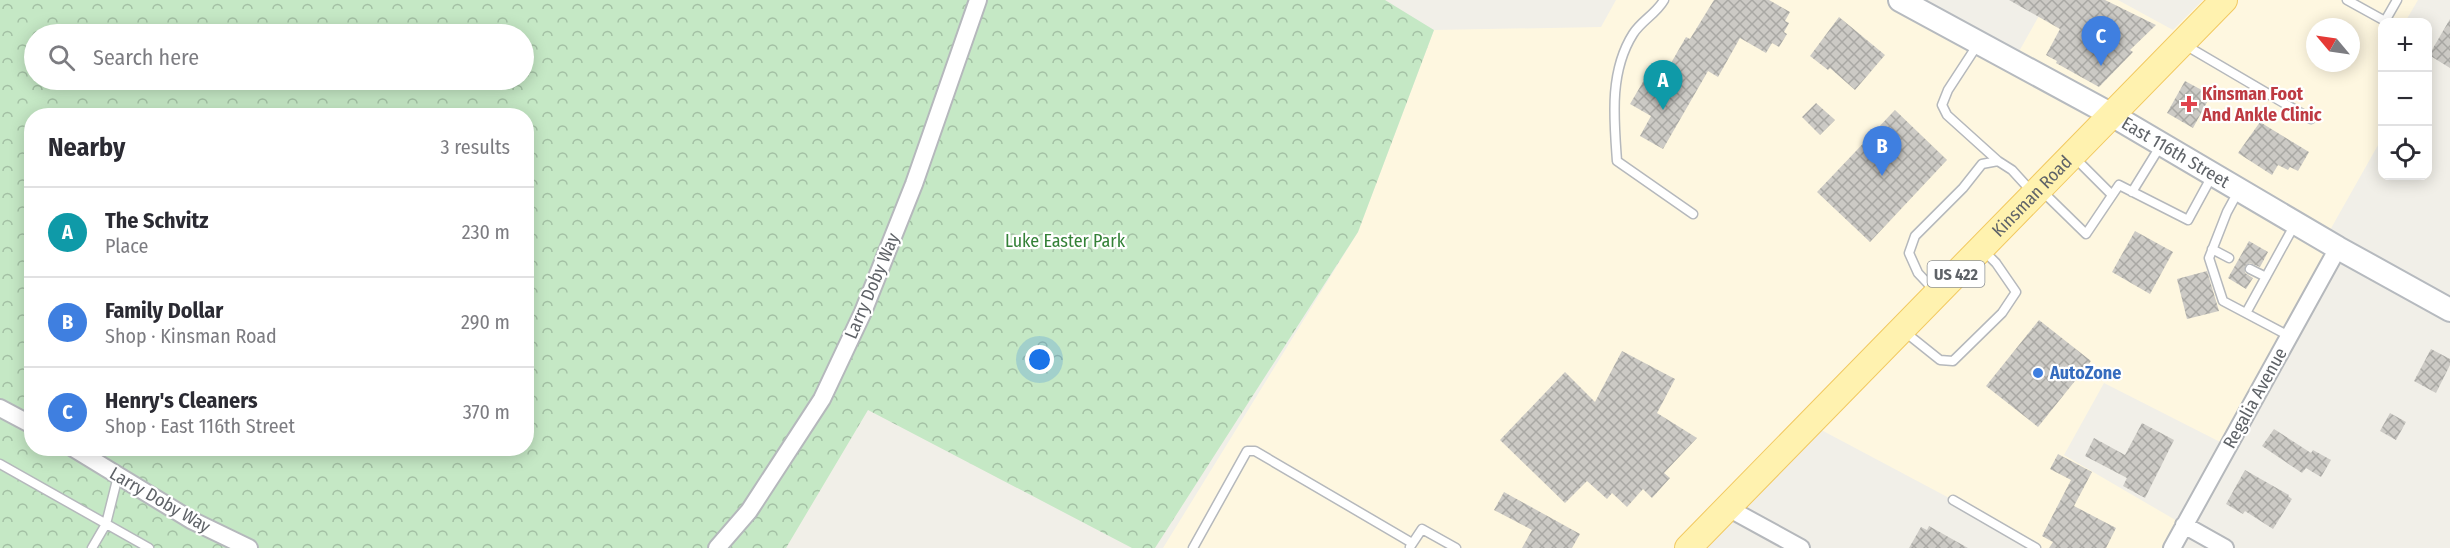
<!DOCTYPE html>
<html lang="en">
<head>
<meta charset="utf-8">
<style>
  :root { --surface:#fff; --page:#f2f2f3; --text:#2b2b33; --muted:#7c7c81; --line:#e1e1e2; --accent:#ea4335 }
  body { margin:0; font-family:"Fira Sans Condensed",sans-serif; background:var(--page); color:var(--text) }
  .controls { position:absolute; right:18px; top:18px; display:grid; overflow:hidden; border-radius:12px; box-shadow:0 3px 15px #0003 }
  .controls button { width:54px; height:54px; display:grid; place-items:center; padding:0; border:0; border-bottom:2px solid var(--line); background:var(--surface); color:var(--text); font:30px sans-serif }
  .compass { position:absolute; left:2306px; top:18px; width:54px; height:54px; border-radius:50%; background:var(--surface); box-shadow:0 3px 15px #0003; rotate:299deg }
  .you { position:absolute; left:1040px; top:360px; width:21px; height:21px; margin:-15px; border:4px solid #fff; border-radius:50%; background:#1a73e8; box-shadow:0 0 0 9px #1a73e833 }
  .badge { display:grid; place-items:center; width:39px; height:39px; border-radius:50%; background:var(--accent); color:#fff; font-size:20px; font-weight:700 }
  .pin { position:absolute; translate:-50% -50px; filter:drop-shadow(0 2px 3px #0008) }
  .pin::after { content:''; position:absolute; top:32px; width:21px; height:18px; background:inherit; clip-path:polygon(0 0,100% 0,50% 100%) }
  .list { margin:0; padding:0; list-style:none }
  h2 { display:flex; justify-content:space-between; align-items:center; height:78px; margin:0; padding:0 24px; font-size:26px }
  h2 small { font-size:20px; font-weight:400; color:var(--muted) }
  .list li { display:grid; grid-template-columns:39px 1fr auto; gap:18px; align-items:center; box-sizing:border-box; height:90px; padding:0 24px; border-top:2px solid var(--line) }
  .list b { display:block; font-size:22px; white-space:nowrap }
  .list p { margin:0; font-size:20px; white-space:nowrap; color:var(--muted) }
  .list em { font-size:20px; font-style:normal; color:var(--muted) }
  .icon { flex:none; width:33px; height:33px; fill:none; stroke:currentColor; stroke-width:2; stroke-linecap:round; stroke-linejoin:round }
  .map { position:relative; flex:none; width:2450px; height:548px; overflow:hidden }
  .search { position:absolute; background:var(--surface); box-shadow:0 3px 15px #0003; left:24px; top:24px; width:510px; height:66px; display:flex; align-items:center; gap:15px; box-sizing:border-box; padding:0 21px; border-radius:33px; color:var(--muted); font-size:22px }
  .panel { position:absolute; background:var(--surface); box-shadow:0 3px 15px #0003; left:24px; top:108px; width:510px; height:348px; border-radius:24px }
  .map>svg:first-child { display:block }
</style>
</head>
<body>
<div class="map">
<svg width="2450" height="548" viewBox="0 0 2450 548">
  <defs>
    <pattern id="forest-crowns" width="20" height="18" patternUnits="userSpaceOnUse" patternTransform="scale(1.5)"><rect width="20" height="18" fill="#c5e8c5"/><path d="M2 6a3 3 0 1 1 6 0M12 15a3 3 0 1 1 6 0" fill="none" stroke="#a3c0a4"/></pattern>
    <pattern id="building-cross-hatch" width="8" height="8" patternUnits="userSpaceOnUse" patternTransform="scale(1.5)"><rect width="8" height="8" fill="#cccac5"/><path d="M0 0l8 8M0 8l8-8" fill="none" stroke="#a9a8a4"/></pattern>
  </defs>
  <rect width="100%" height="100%" fill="#f1efe8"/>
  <path fill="#fef7e0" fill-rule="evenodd" d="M1616 0H1900L2013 62 2048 0H2118L2173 30 2203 0H2418L2405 22H2382V138L2325 239 2338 248 2228 446 2104 383 2064 455 2184 525 2172 548H2036L1953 500 1810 424 1688 548H1163L1358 232 1434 30 1601 27ZM2315 27H2351V63H2315Z"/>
  <path fill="url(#forest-crowns)" fill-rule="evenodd" d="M0 0H1385L1434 30 1358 232 1155 548H1132L868 410 786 548H0ZM34 34H524V80H34ZM32 116H526V448H32Z"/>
  <path fill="url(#building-cross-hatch)" d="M1714 0H1769L1790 12 1785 21 1789 23 1784 32 1787 34 1779 47 1772 43 1766 53 1740 38 1718 77 1708 71 1663 149 1640 136 1651 116 1630 104 1650 70 1663 77 1686 37 1690 39Z
    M2009 0H2105L2156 25 2130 50 2133 52 2099 87 2056 63 2057 61 2046 55 2060 29Z
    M1839 17 1885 55 1855 90 1830 68 1828 70 1810 56Z
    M2450 19V68L2429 55Z
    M2185 81 2211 95 2193 128 2167 113Z
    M1816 103 1835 120 1820 135 1802 117Z
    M1895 110 1947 160 1870 242 1817 192Z
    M2260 122 2309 152 2298 171 2290 167 2288 170 2278 165 2272 175 2238 153Z
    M2135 231 2173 252 2150 294 2112 272Z
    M2249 241 2268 252 2260 267 2250 263 2245 266V273L2253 278 2246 289 2228 278Z
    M2207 271 2219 311 2187 319 2177 279Z
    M2039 320 2091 361 2038 427 1986 386Z
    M2431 349 2450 359V365L2436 393 2414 381Z
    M1622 351 1675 379 1657 413 1697 438 1664 473 1670 478 1652 498 1643 489 1627 507 1612 493 1607 499 1587 481 1565 503 1500 440 1565 372 1595 402Z
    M2390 413 2406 422 2396 440 2380 431Z
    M2142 423 2174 440 2145 498 2123 486 2127 478 2085 456 2094 438 2125 455Z
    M2274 429 2311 453 2313 450 2331 460 2321 477 2306 468 2302 473 2262 446Z
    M2058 454 2092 472 2074 506 2116 528 2106 548H2049L2053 542 2042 536 2071 480 2050 469Z
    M2245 470 2289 495 2288 496 2292 499 2273 529 2245 511 2243 514 2226 504Z
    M1504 492 1580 534 1572 548H1522L1532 530 1494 510Z
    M1929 526 1968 548H1909L1921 527 1927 530Z"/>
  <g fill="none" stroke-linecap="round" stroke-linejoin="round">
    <defs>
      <path id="service" d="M1664 0C1656 14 1641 21 1633 34 1609 72 1614 119 1617 161L1693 214
        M2347 0 2385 21 2397 0
        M1978 44 1948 90 1942 105 1947 115 1998 161
        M2185 45 2311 119
        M2075 158 2112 195
        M2239 190 2227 212 2209 258 2223 301 2289 336
        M2042 191 2086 234 2119 185 2188 220 2212 176
        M2132 192 2161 145
        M2212 249 2229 258
        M2250 269 2266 277
        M1935 291 1918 273 1909 253 1915 236 1963 188 1982 164 1998 161 2012 170 2033 193
        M2246 313 2295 224
        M1905 332 1940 360 1953 361 2002 313 2016 292 1996 263 1983 250
        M0 464 149 548
        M1953 500 2036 548
        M1410 547 1422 529 1456 548
        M92 548 106 524 118 476
        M1193 548 1247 451H1255L1412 543"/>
      <path id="minor" d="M0 408 32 425
        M73 448 191 520 249 548
        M1728 508 1801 548
        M2184 525 2225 548
        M717 548 749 511 822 399 863 312 914 184 978 0
        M2172 548 2338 248"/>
      <g id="secondary">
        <path id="s1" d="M1900 0 2112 115 2338 248 2450 310"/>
      </g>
      <g id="primary">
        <path id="s2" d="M1688 548 2224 0"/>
      </g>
    </defs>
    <use href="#service" stroke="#b5b8bc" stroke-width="11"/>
    <use href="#minor" stroke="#b5b8bc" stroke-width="20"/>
    <use href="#secondary" stroke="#b6babf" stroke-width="26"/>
    <use href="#primary" stroke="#f2c960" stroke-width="28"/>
    <use href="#service" stroke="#fff" stroke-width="8"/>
    <use href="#minor" stroke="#fff" stroke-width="16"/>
    <use href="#secondary" stroke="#fff" stroke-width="22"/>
    <use href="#primary" stroke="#fff2af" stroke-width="26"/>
  </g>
  <path fill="#e0444e" stroke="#fff" stroke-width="2" d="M2186 95h6v6h6v6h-6v6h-6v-6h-6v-6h6z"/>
  <circle fill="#3f7fe0" stroke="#fff" stroke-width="2" cx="2038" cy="373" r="6"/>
  <g text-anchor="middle" stroke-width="4.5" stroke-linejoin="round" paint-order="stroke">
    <rect fill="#fff" stroke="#8f9295" stroke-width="1.5" x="1927.5" y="261" width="57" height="26" rx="4.5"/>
    <g font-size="16" font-weight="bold" fill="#5f6368">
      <text x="1956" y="280">US 422</text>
    </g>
    <g font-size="18" font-weight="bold" fill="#be3a42" stroke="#fff" text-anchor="start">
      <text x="2202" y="100">Kinsman Foot<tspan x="2202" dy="21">And Ankle Clinic</tspan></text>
    </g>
    <g font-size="18" fill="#5f6368" stroke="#fff">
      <text dy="6" stroke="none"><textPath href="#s1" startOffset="315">East 116th Street</textPath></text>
      <text dy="6" stroke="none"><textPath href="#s2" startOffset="492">Kinsman Road</textPath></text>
      <text transform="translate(872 286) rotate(-67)" y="6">Larry Doby Way</text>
      <text transform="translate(2255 398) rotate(-61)" y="6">Regalia Avenue</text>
      <text transform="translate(160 500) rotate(30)" y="6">Larry Doby Way</text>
    </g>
    <g font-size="18" fill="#348238" stroke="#fff">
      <text x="1065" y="247">Luke Easter Park</text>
    </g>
    <g font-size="18" font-weight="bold" fill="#366cbe" stroke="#fff" text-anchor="start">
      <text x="2050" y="379">AutoZone</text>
    </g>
  </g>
</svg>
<div class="controls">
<button>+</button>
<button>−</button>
<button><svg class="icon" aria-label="locate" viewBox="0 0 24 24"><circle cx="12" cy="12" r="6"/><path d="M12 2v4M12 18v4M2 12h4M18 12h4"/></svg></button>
</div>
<svg class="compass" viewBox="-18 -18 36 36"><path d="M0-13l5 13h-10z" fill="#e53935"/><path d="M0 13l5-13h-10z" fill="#7c7c81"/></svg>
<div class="you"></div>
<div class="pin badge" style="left:1663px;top:110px;background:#0f9aa8">A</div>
<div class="pin badge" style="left:1882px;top:176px;background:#3f7fe0">B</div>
<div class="pin badge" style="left:2101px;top:66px;background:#3f7fe0">C</div>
<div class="search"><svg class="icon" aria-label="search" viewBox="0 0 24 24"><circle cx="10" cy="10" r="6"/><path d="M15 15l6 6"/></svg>Search here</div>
<section class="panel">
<h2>Nearby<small>3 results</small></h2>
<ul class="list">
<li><span class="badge" style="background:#0f9aa8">A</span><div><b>The Schvitz</b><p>Place</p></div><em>230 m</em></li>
<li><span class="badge" style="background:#3f7fe0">B</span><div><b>Family Dollar</b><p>Shop · Kinsman Road</p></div><em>290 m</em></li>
<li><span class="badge" style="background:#3f7fe0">C</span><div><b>Henry's Cleaners</b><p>Shop · East 116th Street</p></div><em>370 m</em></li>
</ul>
</section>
</div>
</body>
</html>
